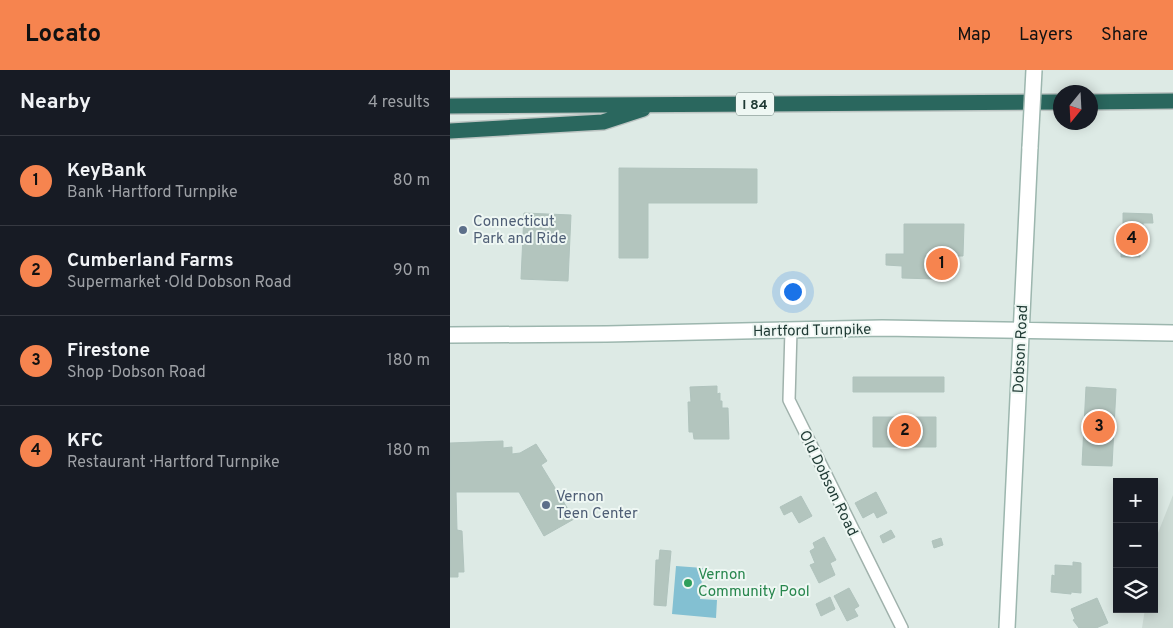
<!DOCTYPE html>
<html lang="en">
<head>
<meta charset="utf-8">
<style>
  :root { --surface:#171b24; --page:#20242c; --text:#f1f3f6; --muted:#9ea1a6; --line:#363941; --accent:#f6844f }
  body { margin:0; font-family:Overpass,sans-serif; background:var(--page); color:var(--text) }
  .controls { position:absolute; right:15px; bottom:15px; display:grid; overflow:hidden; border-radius:0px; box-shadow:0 2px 12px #0003 }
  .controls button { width:45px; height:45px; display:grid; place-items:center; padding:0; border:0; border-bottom:1px solid var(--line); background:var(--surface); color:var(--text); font:25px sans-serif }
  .compass { position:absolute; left:603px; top:15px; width:45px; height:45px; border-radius:50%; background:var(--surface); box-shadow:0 2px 12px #0003; rotate:198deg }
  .you { position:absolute; left:342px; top:221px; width:18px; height:18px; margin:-12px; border:4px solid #fff; border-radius:50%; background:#1a73e8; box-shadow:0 0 0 8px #1a73e833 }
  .badge { display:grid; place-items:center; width:32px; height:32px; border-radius:50%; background:var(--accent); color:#111; font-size:16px; font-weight:700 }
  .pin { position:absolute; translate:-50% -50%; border:2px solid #fff; box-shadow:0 1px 5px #0006 }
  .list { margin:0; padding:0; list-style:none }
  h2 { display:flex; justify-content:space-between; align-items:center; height:65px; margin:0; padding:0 20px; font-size:21px }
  h2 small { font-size:16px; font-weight:400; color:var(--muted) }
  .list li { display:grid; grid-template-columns:32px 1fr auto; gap:15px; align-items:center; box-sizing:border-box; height:90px; padding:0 20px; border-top:1px solid var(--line) }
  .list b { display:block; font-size:19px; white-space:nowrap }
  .list p { margin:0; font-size:16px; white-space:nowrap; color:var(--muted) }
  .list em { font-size:16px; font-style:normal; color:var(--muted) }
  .icon { flex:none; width:28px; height:28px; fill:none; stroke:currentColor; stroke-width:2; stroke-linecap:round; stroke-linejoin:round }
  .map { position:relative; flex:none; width:723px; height:558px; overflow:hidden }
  header { display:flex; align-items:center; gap:30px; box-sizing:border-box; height:70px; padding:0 25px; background:var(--accent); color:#111 }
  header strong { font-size:24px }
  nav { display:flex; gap:28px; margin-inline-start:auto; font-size:18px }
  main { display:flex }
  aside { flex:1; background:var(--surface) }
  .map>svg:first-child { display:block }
</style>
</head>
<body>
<header>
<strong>Locato</strong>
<nav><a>Map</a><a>Layers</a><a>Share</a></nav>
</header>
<main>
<aside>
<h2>Nearby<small>4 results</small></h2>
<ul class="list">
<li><span class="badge">1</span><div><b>KeyBank</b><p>Bank · Hartford Turnpike</p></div><em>80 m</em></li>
<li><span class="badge">2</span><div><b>Cumberland Farms</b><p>Supermarket · Old Dobson Road</p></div><em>90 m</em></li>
<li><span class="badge">3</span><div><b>Firestone</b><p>Shop · Dobson Road</p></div><em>180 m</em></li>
<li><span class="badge">4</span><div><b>KFC</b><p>Restaurant · Hartford Turnpike</p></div><em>180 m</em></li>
</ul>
</aside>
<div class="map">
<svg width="723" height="558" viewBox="0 0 723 558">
  <rect width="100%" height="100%" fill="#ddeae5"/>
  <path fill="#ccdad4" d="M723 425V558H692L695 539H704V473Z"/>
  <path fill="#83c0d2" d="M226 496 253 498 250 529 267 530 266 548 222 544Z"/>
  <path fill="#b3c5be" stroke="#b0c3bd" d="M169 98 307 99V133H198V188H169Z
    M74 143 121 145 118 211 71 209Z
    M673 143 702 144 703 153H693V176H690V187H671V162H673Z
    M454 154H514L513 186H499L498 198H484V209L452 208V196L436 195V184H454Z
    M403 307H494V322H403Z
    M267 316V324L270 323V331H272V338H278L279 369H244L243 362H239L238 332H241L240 317Z
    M636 317 666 319 662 396 632 395Z
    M423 347H486V377H423Z
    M53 371V378L62 377V384L70 383 86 374 97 391 91 395 124 449 94 466 69 422H6L7 460 12 461 14 502H8V507H0V373Z
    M426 422 437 443 427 448 424 442 413 448 405 433Z
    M351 426 362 446 349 453 342 441 334 445 330 437Z
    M441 460 445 467 433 473 430 466Z
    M374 467 386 490 380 493 385 505 369 513 360 495 365 493 360 481 365 478 363 473Z
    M491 468 493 475 484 478 482 471Z
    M210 480 221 481 216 536 204 535 206 490H209Z
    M623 492 631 493V523L621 522V524L601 522 602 505 605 506V495L623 496Z
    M399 518 409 536 404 539 408 546 397 551 384 526Z
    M380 527 385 539 371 546 366 534Z
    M647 528 658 553 646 558H629L623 550 625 549 621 539Z"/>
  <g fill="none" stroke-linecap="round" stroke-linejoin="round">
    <defs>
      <path id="street" d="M341 260 339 330 452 558"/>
      <path id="secondary" d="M0 265 157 264 432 258 723 263
        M557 558 580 77"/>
      <path id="highway" d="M640 32 723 31
        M0 36 610 32
        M0 61 153 52 193 39"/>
    </defs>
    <use href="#street" stroke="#a0b2ac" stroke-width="14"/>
    <use href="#secondary" stroke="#9cb6ae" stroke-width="18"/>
    <use href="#highway" stroke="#bcc4c2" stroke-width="18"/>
    <use href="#street" stroke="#fff" stroke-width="11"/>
    <use href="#secondary" stroke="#fff" stroke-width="15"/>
    <use href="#highway" stroke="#2a675e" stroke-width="15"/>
    <defs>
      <path id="secondary-bridge" d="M580 77 584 0"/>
    </defs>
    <use href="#secondary-bridge" stroke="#9cb6ae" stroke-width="18" stroke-linecap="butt"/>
    <use href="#secondary-bridge" stroke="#fff" stroke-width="15"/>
  </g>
  <g fill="#5c6f8a" stroke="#eef7f3" stroke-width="2">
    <circle cx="13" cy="160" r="5"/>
    <circle cx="96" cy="435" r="5"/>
  </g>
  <circle fill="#2e9e5b" stroke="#eef7f3" stroke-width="2" cx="238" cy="513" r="5"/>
  <g text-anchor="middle" stroke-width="4" stroke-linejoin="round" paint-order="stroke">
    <rect fill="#eef7f3" stroke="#5d736d" stroke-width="1" x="286" y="22.5" width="38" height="23" rx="4"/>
    <g font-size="14" font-weight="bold" fill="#1f3a34">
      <text x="305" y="39">I 84</text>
    </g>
    <g font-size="15" fill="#4e5e75" stroke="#eef7f3" text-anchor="start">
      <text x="23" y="156">Connecticut<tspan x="23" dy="17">Park and Ride</tspan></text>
      <text x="106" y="431">Vernon<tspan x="106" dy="17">Teen Center</tspan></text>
    </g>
    <g font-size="15" fill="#1f3a34" stroke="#eef7f3">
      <text transform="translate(362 260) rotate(-1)" y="5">Hartford Turnpike</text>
      <text transform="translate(570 279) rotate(-87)" y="5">Dobson Road</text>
      <text transform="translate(379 413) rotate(64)" y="5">Old Dobson Road</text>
    </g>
    <g font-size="15" fill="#27864d" stroke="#eef7f3" text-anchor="start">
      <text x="248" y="509">Vernon<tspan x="248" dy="17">Community Pool</tspan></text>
    </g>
  </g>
</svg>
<div class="controls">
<button>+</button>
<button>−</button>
<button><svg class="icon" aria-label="layers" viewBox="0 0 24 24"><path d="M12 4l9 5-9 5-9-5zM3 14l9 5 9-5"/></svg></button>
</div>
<svg class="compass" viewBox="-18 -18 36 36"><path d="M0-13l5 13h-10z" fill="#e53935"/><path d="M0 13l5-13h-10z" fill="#9ea1a6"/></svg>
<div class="you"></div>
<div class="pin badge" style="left:492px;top:194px">1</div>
<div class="pin badge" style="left:455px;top:361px">2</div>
<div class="pin badge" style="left:649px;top:357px">3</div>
<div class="pin badge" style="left:682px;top:169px">4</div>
</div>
</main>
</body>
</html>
